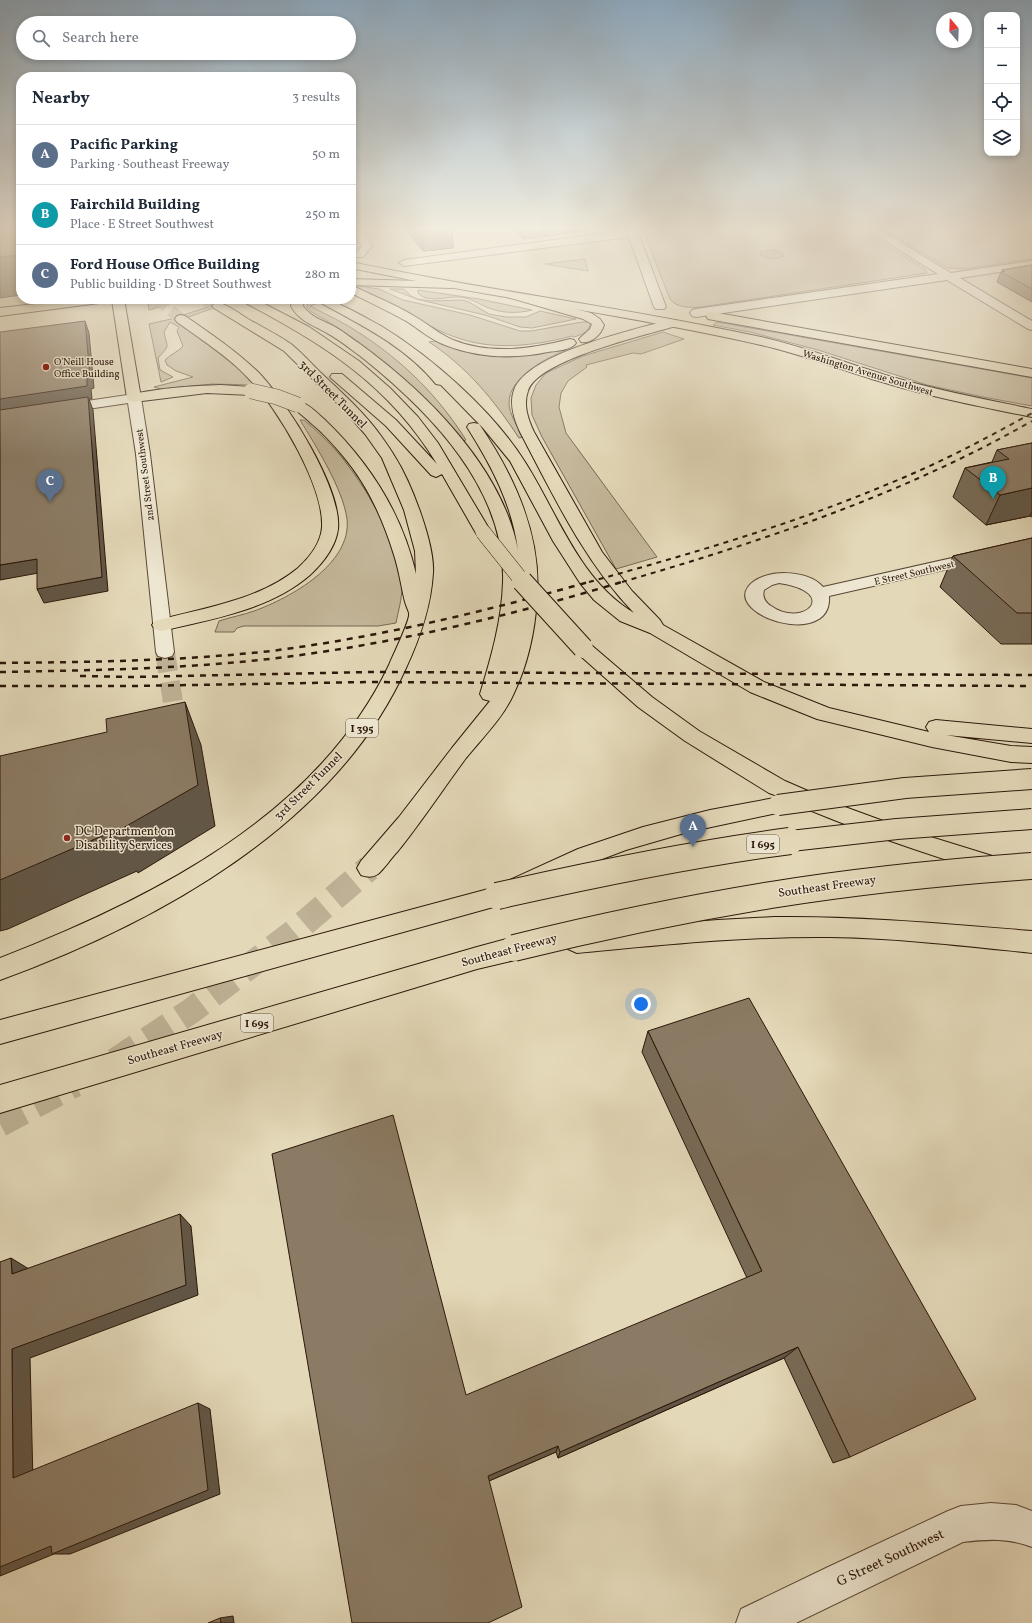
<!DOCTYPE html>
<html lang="en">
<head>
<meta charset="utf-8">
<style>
  :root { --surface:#fff; --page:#f2f2f3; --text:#1f2937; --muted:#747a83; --line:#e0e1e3; --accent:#8f2418 }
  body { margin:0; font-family:Vollkorn,serif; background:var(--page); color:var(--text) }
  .controls { position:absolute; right:12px; top:12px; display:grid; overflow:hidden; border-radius:8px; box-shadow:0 2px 6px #0003 }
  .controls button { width:36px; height:36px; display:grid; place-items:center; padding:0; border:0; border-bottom:1px solid var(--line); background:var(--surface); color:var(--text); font:20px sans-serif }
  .compass { position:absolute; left:936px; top:12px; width:36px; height:36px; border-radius:50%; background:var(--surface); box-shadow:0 2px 6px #0003; rotate:341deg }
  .you { position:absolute; left:641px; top:1004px; width:14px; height:14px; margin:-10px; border:3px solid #fff; border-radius:50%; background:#1a73e8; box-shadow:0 0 0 6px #1a73e833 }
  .badge { display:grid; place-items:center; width:26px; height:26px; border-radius:50%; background:var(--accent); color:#fff; font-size:13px; font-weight:700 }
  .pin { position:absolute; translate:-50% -33px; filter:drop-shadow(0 1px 2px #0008) }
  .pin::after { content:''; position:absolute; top:21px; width:14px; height:12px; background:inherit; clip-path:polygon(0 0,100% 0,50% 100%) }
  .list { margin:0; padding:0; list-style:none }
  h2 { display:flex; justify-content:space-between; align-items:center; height:52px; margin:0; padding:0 16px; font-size:17px }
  h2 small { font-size:13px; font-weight:400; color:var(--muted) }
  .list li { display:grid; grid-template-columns:26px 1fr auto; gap:12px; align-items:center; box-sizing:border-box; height:60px; padding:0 16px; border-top:1px solid var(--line) }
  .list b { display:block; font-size:15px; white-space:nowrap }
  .list p { margin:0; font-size:13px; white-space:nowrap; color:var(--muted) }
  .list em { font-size:13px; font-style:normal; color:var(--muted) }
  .icon { flex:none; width:22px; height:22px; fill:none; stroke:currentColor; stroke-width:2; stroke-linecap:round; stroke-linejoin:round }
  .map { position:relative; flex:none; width:1032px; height:1623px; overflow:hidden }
  .search { position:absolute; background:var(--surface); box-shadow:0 2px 6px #0003; left:16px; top:16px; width:340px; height:44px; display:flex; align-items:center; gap:10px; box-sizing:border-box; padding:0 14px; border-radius:22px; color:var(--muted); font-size:15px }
  .panel { position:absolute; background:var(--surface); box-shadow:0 2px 6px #0003; left:16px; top:72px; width:340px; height:232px; border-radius:16px }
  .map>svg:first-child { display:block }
</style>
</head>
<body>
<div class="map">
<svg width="1032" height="1623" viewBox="0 0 1032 1623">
  <rect width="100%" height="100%" fill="#e3d8b8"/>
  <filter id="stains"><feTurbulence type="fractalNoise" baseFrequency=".005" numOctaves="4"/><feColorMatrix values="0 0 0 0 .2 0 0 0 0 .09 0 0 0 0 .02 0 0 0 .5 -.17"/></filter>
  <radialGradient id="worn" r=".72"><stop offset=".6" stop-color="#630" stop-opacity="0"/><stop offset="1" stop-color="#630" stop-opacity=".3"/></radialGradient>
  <path fill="#c4b79a" stroke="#786752" d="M676 230H860L925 269 927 273 701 307C691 308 676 308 670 299L646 238 647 235 651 234Z
    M884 230H1032V259L964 269 948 268Z
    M585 259 588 271 545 264Z
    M351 285 379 289 403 300 470 315 520 331H531L582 322H590C590 332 583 334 574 337L572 336C534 346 493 351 455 337 431 329 411 313 388 302 378 297 367 293 357 289L351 291Z
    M390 289H404L411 296 417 299 431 301 462 300 469 302 489 314 506 317H526L540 311 576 319 532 328 520 327 485 315 420 300Z
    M418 290 479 299 532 310C516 314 501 313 486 307 478 303 470 298 460 297 447 296 428 304 418 293Z
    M172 299H185L149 310 148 303Z
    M199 299 236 300 177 321 238 368 255 385 212 384 160 389 154 387 193 377 176 371 167 365 165 360C171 354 178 352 183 346L177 331 179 327 170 322 164 332C167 348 171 344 158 358L160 370 173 377 161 382 149 324 171 319 217 304 214 302 208 303Z
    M309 299H329L310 306C327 315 345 323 361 334 404 362 439 397 466 440L463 441C420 389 369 344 310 311L307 307Z
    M717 322 1032 378V406L983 397 927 385 818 350 750 332 713 325Z
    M663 332 684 339 641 354 633 353 586 365 587 367 568 381 561 393 559 407 566 433 657 557 616 569 542 437 532 415 531 398 536 385 546 373 583 356Z
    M435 341C479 360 517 352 563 349L566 350C546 358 509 377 509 403 509 414 518 427 523 437L519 438C494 400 467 367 429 342Z
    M300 420H304C316 430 328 441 339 454 365 485 402 546 402 587 402 599 398 612 396 623L378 626H244L237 628 234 632H215L219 621C231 617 243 615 254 611 290 598 352 564 347 519 343 489 316 446 300 420Z"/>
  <path fill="#a5967c" stroke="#75634e" d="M767 250H774L783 253 784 256C777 260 767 259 760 255L761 252Z"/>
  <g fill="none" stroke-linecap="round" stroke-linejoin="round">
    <path stroke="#beb195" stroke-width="20" stroke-dasharray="20 10" stroke-linecap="butt" d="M165 652 173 702"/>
    <path stroke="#beb195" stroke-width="12" stroke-dasharray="12 6" stroke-linecap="butt" d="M157 299 181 319
      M205 299 218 306"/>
    <path stroke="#beb195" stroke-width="26" stroke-dasharray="26 13" stroke-linecap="butt" d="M115 1061 191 1011 294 932 369 868
      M0 1124 75 1084"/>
    <defs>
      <path id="minor" d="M351 230H361L372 246 363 257H355L354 255 362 246Z
        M629 230H661L656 233 639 235 666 307 664 309H656L654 307 629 237 404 266 399 263 404 260Z
        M867 230H880L951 273 1032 261V267L960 278 1032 321V330L1028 329 947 280 696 317 692 316 690 313 692 310 696 309 938 274Z
        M134 394 139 395 141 398 150 454 174 652 172 656 165 658 158 656 156 652 136 454 128 403 0 422V414Z
        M1032 540V550L829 596C833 649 727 617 748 587 762 568 808 569 823 587ZM779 583C841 592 804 629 771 606 765 602 762 597 764 590L772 585Z
        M991 1503 1016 1505 1032 1511V1547C1008 1538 989 1539 963 1542L796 1623H736L741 1609 826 1568 948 1511 961 1506Z"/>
      <path id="major" d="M351 262C487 291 625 307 761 337 805 347 846 363 889 376 935 390 984 399 1032 409V417C982 407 931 397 882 382 841 370 802 354 761 345 625 314 487 297 351 268Z
        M78 299H124L141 398 139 401H129L127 398 112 300 107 302 0 316V308Z
        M712 312 1032 369V377L708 319 706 316 708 313Z"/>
      <path id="highway" d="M351 279 451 282 455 283 457 285 455 287 451 288 351 285Z
        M351 287 357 288C376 297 396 305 414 316 428 324 439 334 453 340 491 355 532 349 570 339L574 340 576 343C572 350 555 351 548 352 514 359 478 358 445 345 431 340 419 329 406 321 388 311 369 302 351 293Z
        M511 292 591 313 600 319 604 325C601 335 591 344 581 342L579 339 590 329 592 324 583 319 507 297 505 295 507 293Z
        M240 299H255L309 327 359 361 390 388 418 417 438 443 491 532 489 535 483 537 477 535 442 474 436 477 431 475 386 426 330 377 332 374H342L396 420 437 464C388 383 323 344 242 301Z
        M292 299H304L303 306C310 317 324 321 335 327 344 332 352 339 360 344 426 392 502 467 518 550 512 504 491 465 467 427L469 424 474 423 479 424C514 475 542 535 537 599 535 630 528 664 514 693 503 718 483 737 466 758 443 789 422 821 398 851 391 858 385 868 378 874 372 878 367 877 361 875L357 868 361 861 399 817 452 748 490 701 483 699 480 694C491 658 502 620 503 582 506 489 431 413 364 359 352 350 340 340 327 333 313 325 299 321 291 306Z
        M321 299C323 299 327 298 330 299 334 300 339 304 343 306 356 312 368 319 381 326 432 357 493 411 525 462 558 514 579 580 634 613 584 561 553 495 520 432 514 419 509 404 514 390 528 353 631 331 668 320H676L678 323 676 326C646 335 537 360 528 391 523 405 528 419 534 432L602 552 632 591 660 620 663 625 764 682 829 708 929 732 926 727 929 722 936 720 1032 729V743L946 735 1011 746 1032 747V763L1011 762 932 747 817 719 750 692 650 633 620 621 594 600 580 583 553 541 510 461 483 428 441 385 436 384C406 347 363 326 321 303L319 301Z
        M218 302C229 306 239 313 248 319 262 327 278 335 291 344 301 352 311 363 320 372 341 392 364 412 381 436 386 443 391 450 395 457 411 482 435 544 433 573 431 607 420 638 406 668 335 826 156 923 0 980V958C149 900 317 817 389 665 392 657 411 619 409 613 408 609 406 606 405 602 401 586 399 570 394 555 383 519 367 484 343 456 333 444 323 433 312 424 305 417 297 412 291 405L293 402C304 399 316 412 324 419 369 462 402 513 416 574L415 551 404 510 382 458 365 434 342 408 284 351 214 308 212 306 214 304Z
        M181 315 185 316C211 334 238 352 260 374 287 403 342 488 338 529 336 546 323 563 310 575 270 610 211 619 161 631L155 629 152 625 155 621C203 608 258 601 298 568 309 558 321 543 322 527 324 486 278 409 250 380 229 357 202 340 177 322L175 319 177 316Z
        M221 385 251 387 256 388 258 391 256 394 251 395 207 393 134 402 129 401 127 398 129 395C159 388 191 386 221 385Z
        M583 642 590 644 652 697 699 731 785 781 845 807 905 829 1002 859 1006 866 1002 873 994 875C924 853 854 830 786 800L789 805 786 811 688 832 626 850 581 867 497 906 0 1044V1020L492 888 578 849 643 827 710 810 780 797 769 793 685 741 638 707 576 652 574 648 576 644Z
        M774 917C860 916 946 924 1032 931V953C965 946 898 938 830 937 745 936 661 945 577 953L568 949 565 942 568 935 577 931 718 920Z
        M531 935 540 938 543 946 540 954 477 969 0 1113V1085L477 947 514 937Z"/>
    </defs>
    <use href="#minor" stroke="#5a4735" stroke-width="2"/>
    <use href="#major" stroke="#2c1709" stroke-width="2"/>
    <use href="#highway" stroke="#2c1709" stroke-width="2"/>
    <use href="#minor" fill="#ede6d1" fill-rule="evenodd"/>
    <use href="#major" fill="#e3d8b8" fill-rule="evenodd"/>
    <use href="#highway" fill="#e3d8b8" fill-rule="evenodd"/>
    <path stroke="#2c1709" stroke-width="2" stroke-dasharray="5 5" stroke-linecap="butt" d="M589 582C690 554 791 525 888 484 938 464 985 439 1032 413
      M622 582C763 541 904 494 1032 421"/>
    <path stroke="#2c1709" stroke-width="2.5" stroke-dasharray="6 6" stroke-linecap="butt" d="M0 663C90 662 181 661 271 651 380 637 487 611 592 581
      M0 672C98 670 196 669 293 656 406 641 516 614 625 581
      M80 676 131 677 371 672 1032 675
      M0 686H133L369 682 1032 686"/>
    <defs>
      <path id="highway-bridge-far2" d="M251 391 277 397 298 405
        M483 532 523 582"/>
      <path id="highway-bridge-far1" d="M522 581 583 648
        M778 805 905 788 1032 779
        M782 842 897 829 1032 819"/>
      <path id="highway-bridge" d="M497 896C594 874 691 854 790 841
        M514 948C599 927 685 909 771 895 858 881 945 872 1032 866"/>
    </defs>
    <use href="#highway-bridge-far2" stroke="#2c1709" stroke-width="16" stroke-linecap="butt"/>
    <use href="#highway-bridge-far1" stroke="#2c1709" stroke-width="22" stroke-linecap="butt"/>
    <use href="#highway-bridge" stroke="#2c1709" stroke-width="28" stroke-linecap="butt"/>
    <use href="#highway-bridge-far2" stroke="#e3d8b8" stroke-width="15"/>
    <use href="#highway-bridge-far1" stroke="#e3d8b8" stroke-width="20"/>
    <use href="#highway-bridge" stroke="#e3d8b8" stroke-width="26"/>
  </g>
  <path fill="#786a56" stroke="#2c1709" d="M407 230H452L453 248 423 251Z
    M515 230H590L523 239Z
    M1032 265V302L997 282 1001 272 1002 271V270Z
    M1032 443V517L1030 516 986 525 953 497 965 468 992 462 997 450Z
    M1032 538V644H1001L940 587 953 556Z
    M648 1031 850 1457 833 1463 784 1358 558 1458 556 1452 489 1481 747 1278 642 1052Z"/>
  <path fill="#615646" stroke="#2c1709" d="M424 230H452L453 248 423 251 421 231Z
    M523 230H590L523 239Z
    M21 255V295L0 298V257Z
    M85 321 89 333 94 388 91 389 92 399H89L93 410 108 591 44 603 37 589 102 577 0 412V399L87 376Z
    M1032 488V511L1030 516 986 525 1000 495Z
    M37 559 44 572 0 580V565Z
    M185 702 201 745 215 826 138 873 137 871 8 929 0 931V880Z
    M180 1214 191 1226 198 1295 30 1358 33 1482 13 1478 12 1349Z
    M11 1258 29 1269 12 1274Z
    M798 1347 784 1358 558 1458 560 1452Z
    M198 1403 210 1409 220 1494 70 1554H54L0 1576V1567Z
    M558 1446 556 1452 489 1481 488 1476Z
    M233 1616 234 1623H221L220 1618Z"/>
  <path fill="#8b7b64" stroke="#2c1709" d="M0 230H21V255L0 257Z
    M1032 265V289L1001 272 1005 271 1002 270Z
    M85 321 90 376H87V386L0 399V332Z
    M88 397 102 577 37 589V559L0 565V410Z
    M1032 443V488L1000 495 965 468 1009 459 997 450Z
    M1032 538V613H1017L953 556Z
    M185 702 198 785 116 832V830L0 880V756L107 732 106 719Z
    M749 998 976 1399 850 1457 798 1347 560 1452 558 1446 488 1476 522 1607 488 1623H352L272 1154 393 1115 466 1395 762 1271 648 1031Z
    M180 1214 186 1285 12 1349 13 1478 198 1403 208 1490 52 1554 51 1546 0 1567V1262L11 1258 12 1274Z
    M220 1618 221 1623H208Z"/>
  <linearGradient id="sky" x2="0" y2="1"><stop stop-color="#8da8bd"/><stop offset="0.5" stop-color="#f2eddf"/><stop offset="1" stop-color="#f2eddf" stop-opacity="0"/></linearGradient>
  <rect width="1032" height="458" fill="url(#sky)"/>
  <g fill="#8f2418" stroke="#ede6d1" stroke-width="1.5">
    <circle cx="46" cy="367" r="4"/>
    <circle cx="67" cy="838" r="4"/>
  </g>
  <g text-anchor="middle" stroke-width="3" stroke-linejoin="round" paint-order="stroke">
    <g font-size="10" fill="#2c1709" stroke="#ede6d1" text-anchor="start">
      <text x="54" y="365">O'Neill House<tspan x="54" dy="12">Office Building</tspan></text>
    </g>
    <g font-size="10" fill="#2c1709" stroke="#ede6d1">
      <text transform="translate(868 372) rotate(17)" y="4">Washington Avenue Southwest</text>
      <text transform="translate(144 475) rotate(-97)" y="4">2nd Street Southwest</text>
      <text transform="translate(914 572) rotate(-13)" y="4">E Street Southwest</text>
    </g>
    <g fill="#ede6d1" stroke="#665545" stroke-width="1">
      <rect x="346" y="719" width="32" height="18" rx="3"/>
      <rect x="747" y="835" width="32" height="18" rx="3"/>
      <rect x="241" y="1014" width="32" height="18" rx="3"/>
    </g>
    <g font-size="11" font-weight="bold" fill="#2c1709">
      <text x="362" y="732">I 395</text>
      <text x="763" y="848">I 695</text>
      <text x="257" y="1027">I 695</text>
    </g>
    <g font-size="12" fill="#2c1709" stroke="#ede6d1">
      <text transform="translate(333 394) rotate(45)" y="4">3rd Street Tunnel</text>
      <text transform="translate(308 786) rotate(-45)" y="4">3rd Street Tunnel</text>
      <text transform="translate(827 886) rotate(-8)" y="4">Southeast Freeway</text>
      <text transform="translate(509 950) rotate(-15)" y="4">Southeast Freeway</text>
      <text transform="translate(175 1047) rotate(-16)" y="4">Southeast Freeway</text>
    </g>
    <g font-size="12" fill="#2c1709" stroke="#ede6d1" text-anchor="start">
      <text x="75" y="835">DC Department on<tspan x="75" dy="14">Disability Services</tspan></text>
    </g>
    <g font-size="14" fill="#2c1709" stroke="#ede6d1">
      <text transform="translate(890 1557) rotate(-25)" y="5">G Street Southwest</text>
    </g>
  </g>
  <rect width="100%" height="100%" filter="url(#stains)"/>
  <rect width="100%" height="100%" fill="url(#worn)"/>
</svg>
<div class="controls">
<button>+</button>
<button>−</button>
<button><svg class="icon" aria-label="locate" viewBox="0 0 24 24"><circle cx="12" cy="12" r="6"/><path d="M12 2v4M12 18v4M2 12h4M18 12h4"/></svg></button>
<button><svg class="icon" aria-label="layers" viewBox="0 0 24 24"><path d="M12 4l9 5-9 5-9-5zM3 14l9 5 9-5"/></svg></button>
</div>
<svg class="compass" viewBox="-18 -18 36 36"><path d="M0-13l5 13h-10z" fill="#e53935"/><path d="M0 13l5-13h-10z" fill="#747a83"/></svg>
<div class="you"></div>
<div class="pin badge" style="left:693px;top:847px;background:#5c6f8a">A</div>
<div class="pin badge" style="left:993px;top:499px;background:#0f9aa8">B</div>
<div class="pin badge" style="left:50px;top:502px;background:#5c6f8a">C</div>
<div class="search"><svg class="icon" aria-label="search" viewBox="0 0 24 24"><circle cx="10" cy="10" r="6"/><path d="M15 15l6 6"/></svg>Search here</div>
<section class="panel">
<h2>Nearby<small>3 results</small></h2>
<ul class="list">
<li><span class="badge" style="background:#5c6f8a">A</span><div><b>Pacific Parking</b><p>Parking · Southeast Freeway</p></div><em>50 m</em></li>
<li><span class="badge" style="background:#0f9aa8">B</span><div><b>Fairchild Building</b><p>Place · E Street Southwest</p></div><em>250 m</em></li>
<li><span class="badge" style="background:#5c6f8a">C</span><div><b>Ford House Office Building</b><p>Public building · D Street Southwest</p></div><em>280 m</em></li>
</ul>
</section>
</div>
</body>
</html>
